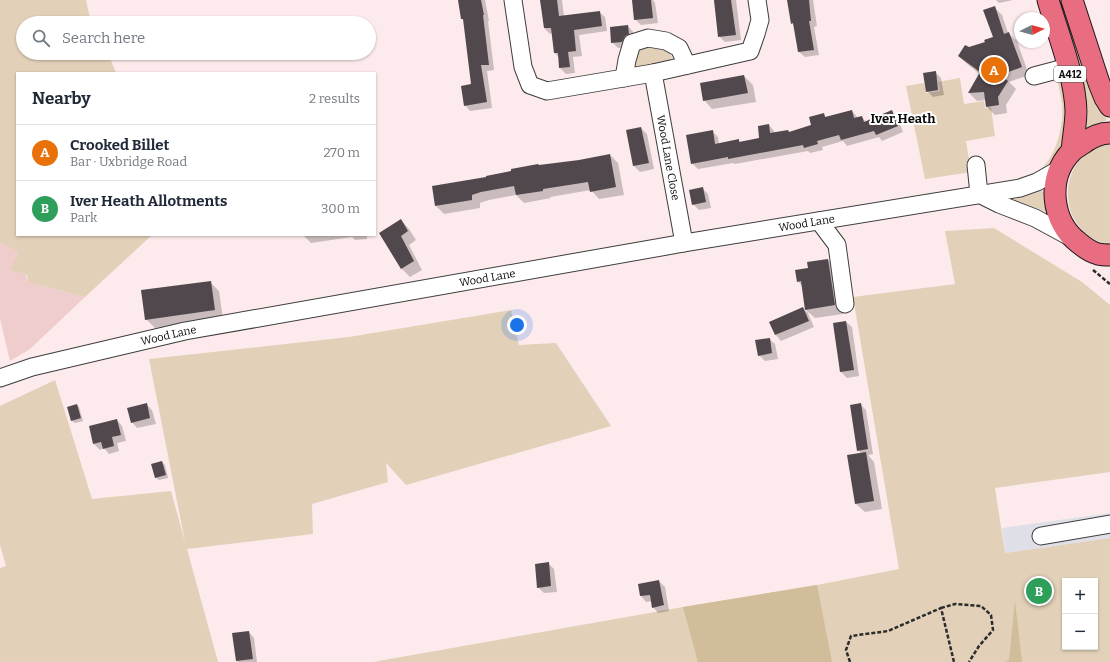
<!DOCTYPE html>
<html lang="en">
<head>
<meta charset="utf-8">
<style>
  :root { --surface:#fff; --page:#f2f2f3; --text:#1f2937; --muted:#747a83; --line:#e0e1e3; --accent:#a933a4 }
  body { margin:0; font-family:Bitter,serif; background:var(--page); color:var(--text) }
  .controls { position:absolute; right:12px; bottom:12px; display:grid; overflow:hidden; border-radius:0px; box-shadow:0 1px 3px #0004 }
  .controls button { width:36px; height:36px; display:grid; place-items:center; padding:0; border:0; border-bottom:1px solid var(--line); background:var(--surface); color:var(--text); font:20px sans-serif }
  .compass { position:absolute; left:1014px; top:12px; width:36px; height:36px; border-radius:50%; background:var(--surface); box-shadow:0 1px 3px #0004; rotate:85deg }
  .you { position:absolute; left:517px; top:325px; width:14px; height:14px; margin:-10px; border:3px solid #fff; border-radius:50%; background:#1a73e8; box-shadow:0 0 0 6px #1a73e833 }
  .badge { display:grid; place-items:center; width:26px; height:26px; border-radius:50%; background:var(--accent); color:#fff; font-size:13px; font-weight:700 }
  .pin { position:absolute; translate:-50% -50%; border:2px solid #fff; box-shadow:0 1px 4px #0006 }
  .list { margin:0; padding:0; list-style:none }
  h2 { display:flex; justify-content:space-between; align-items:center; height:52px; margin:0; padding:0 16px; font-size:17px }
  h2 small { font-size:13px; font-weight:400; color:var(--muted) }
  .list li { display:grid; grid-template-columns:26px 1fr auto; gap:12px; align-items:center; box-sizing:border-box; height:56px; padding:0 16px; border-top:1px solid var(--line) }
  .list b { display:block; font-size:15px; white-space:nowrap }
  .list p { margin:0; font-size:13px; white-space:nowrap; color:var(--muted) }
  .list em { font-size:13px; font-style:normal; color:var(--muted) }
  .icon { flex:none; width:22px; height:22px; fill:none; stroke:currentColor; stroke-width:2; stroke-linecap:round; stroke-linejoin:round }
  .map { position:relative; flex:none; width:1110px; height:662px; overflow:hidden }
  .search { position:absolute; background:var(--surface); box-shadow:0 1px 3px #0004; left:16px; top:16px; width:360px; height:44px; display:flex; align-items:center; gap:10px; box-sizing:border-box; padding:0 14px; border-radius:22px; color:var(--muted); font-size:15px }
  .panel { position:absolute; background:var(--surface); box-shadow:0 1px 3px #0004; left:16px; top:72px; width:360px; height:164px; border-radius:0px }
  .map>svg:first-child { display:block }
</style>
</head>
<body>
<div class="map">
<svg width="1110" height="662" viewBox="0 0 1110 662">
  <rect width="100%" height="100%" fill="#fdeaec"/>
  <path fill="#dfdfe8" d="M1110 513V538L1005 553 1002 528Z"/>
  <path fill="#efcdcd" d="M0 242 19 253 28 282 85 297 30 349 10 361 0 319Z"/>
  <path fill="#e2d0b8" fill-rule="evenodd" d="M0 0H86L90 18 93 23H23V53H108L116 73H17V235H152L85 297 28 282 27 275 10 269 19 253 0 242Z
    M1056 0H1065L1094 93 1107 120 1086 129 1088 113 1085 93Z
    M642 41 668 50 672 57 668 63 632 68 629 57Z
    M1057 77 1063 80 1068 105 1063 145 1058 156 1049 166 1019 182V178C1027 176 1036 173 1042 168 1057 154 1064 124 1062 104 1061 95 1058 86 1057 77Z
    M960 78 964 104 984 101 985 108 991 107 995 136 966 141 971 172 925 179 906 86 924 83 926 93 940 91 938 82Z
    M1110 142V245C1100 242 1090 239 1083 231 1058 206 1065 160 1098 146 1102 144 1106 143 1110 142Z
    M1049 189 1050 213 1012 200Z
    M994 228 1082 282 1110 305V472L995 488 1005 553 1110 538V662H373L683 607 817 585 899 569 853 297 955 284 945 231ZM1065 581H1095V647H1065Z
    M511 310 519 345 556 343 611 426 406 485 386 463 388 482 312 504 313 534 187 549 218 662H0V568L6 566 0 545V406L55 380 92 499 171 491 185 542 149 359 349 337Z"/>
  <path fill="#d1bd99" d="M817 585 832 662H698L683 607Z
    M1015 601 1022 662H1005L1009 660Z"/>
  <path fill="#0003" d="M459 0H485L489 21H488L494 70 487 71 492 108 470 111 465 105 473 85 465 21 462 19Z
    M541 0H562L564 17 599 12 605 17 607 31 579 35 582 56 573 57 575 73 566 74 560 68 559 58 555 53 552 33 550 34 544 28Z
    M633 0H653L655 3 658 23 641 25 635 19Z
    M714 0H736L741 40 725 42 719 36Z
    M789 0H813L817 26 814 27 819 55 805 57 799 52 795 26 792 23Z
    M996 0H1013L999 3Z
    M994 7 1002 15 1008 33 1017 41 1029 75 1009 82 1016 89 1006 105 1007 113 995 115 987 107 986 100 977 101 969 93 980 74 967 64 959 56 969 48 987 43 994 38Z
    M628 26 633 32 634 39 628 47 618 48 612 42Z
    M935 72 941 78 944 95 933 97 927 91Z
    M744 76 753 85 756 102 712 109 704 100Z
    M852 111 858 118 862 117 866 122 892 112 897 117 903 132 882 141 879 137 847 146 843 141 822 147 823 150 810 153 808 151 735 164 733 163 698 169 692 163 712 131 718 137 719 144 738 140 741 142 761 138 769 125 774 131 775 133 788 131 790 133 813 126 823 114 827 118Z
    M641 128 647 134 654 169 640 172 634 166 627 131Z
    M610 155 618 163 624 195 599 199 591 190 550 197 551 198 524 203 516 195 489 200 480 203V208L444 214 436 206 579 161Z
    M702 188 708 194 711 208 699 210 693 204Z
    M401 220 409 229 416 240 409 245 422 270 410 277 402 269 381 233Z
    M303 235H367V239L355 240 352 237 311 243Z
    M828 260 837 268 843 314 815 318 807 311 814 327 781 341 776 335 770 322 803 309 807 312 802 286 798 281 809 269Z
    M210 282 219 291 223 319 155 328 146 319Z
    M846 322 852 327 859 376 847 378 841 372Z
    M769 339 775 344 778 359 765 361 759 355Z
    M146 404 152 410 156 424 137 428 132 422Z
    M860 404 866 410 873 454 868 455 874 462 882 509 865 512 856 504 862 454 858 450Z
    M77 405 79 407 83 421 75 423 72 421Z
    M117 420 122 426 126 441 117 443 119 451 109 454 104 448 100 450 94 444 90 427Z
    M162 462 165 465 168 478 159 480 156 478Z
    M548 563 554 569 557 592 544 593 538 587Z
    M659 581 665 587 669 611 658 613 653 607 652 601 646 602 641 596 639 585Z
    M249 632 254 638 257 662H238L237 661Z"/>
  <path fill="#51484d" d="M458 0H481L484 15H483L489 65H481L487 102 464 106 461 86 471 84 463 19H461Z
    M540 0H557L559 16 600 11 602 26 574 30 576 51 568 52 570 67 559 68 558 53H554L551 28H544Z
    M632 0H651L653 18 634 20Z
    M714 0H731L736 35 718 37Z
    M787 0H809L811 21H809L814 50 798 52 793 23 791 24Z
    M995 6 1004 34 1009 32 1022 67 1000 75 1008 81 998 97 999 105 986 107 984 92 968 93 980 72 958 56 965 45 969 47 985 42 984 40 993 37 983 10Z
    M628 25 629 34 625 36 622 42 611 43 610 27Z
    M936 71 938 90 926 92 923 73Z
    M744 75 748 93 703 101 700 83Z
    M852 110 854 118 862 116 864 122 892 110 898 126 876 135 874 131 841 140 839 135 817 141 818 144 804 148 803 145 728 159V157L691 164 686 135 713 130 715 144 739 139V142L759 138 758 126 769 124 770 133 788 130 789 132 811 125 809 117 824 113 825 117Z
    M641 127 649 163 633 166 626 130Z
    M610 154 616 187 590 192 588 182 543 189V191L516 195 514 186 481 192 472 195V200L435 206 432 186 486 177V176L511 171V169L538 164 539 165 579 160Z
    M703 187 706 202 692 205 689 190Z
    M401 219 408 231 401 236 414 261 401 269 379 233Z
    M828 259 835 305 805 310 801 281 797 282 795 270 808 268 807 262Z
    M211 281 215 310 145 320 141 290Z
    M803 307 809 321 775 335 769 322Z
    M846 321 854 370 840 372 833 323Z
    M770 338 772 353 758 356 755 340Z
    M147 403 150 418 131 423 127 408Z
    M861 403 868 449 857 451 850 405Z
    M77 404 81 418 71 421 67 407Z
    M117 419 121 435 112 437 114 446 103 449 101 442 93 444 89 426Z
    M866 452 874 501 855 504 847 455Z
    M162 461 166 475 155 478 151 464Z
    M549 562 551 586 537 588 535 564Z
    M659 580 664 605 652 608 650 595 640 596 638 584Z
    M249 631 253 659 236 661 232 633Z"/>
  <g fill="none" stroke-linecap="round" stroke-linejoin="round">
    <defs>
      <g id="minor">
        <path d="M513 0 523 67 530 85 547 91 653 73 750 51 756 34 760 20 757 0"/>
        <path id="s1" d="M653 73 684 243"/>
        <path d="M1034 76 1068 67"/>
        <path d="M624 78 627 60 632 43 648 38 666 41 679 48 687 65"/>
        <path d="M976 165 979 194"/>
        <path d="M979 194 999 204 1035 218 1072 238"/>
        <path d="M819 221 837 245 845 304"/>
        <path id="s2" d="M0 378 32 367 185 331 684 243 1020 188 1037 182 1060 169"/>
        <path d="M1041 536 1110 524"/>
      </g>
      <path id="major" d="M1048 0C1058 34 1075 76 1076 111 1076 124 1073 138 1072 151
        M1072 0 1099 83 1105 98 1110 106
        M1110 133C1100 133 1090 138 1082 144 1079 146 1075 148 1072 151 1046 177 1051 222 1079 243 1085 248 1091 252 1098 254 1102 255 1106 255 1110 255"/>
    </defs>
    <use href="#minor" stroke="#3d3d3d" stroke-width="19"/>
    <use href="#major" stroke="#1b1b1b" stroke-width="23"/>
    <path stroke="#2c2c2c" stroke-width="2.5" stroke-dasharray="4 2" stroke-linecap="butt" d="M1093 270 1110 284
      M941 608 955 604 981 606 991 615 993 630 979 646 969 662
      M850 662 846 650 851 636 888 631 941 608 954 662"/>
    <use href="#minor" stroke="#fff" stroke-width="17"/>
    <use href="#major" stroke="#e96d80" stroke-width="21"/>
  </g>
  <g text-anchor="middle" stroke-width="4" stroke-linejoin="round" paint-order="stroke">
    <rect fill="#fff" stroke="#545454" stroke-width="1" x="1054" y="66" width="32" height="16" rx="3"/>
    <g font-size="10" font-weight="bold" fill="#0a0a0a">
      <text x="1070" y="78">A412</text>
    </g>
    <g font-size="11" fill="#0a0a0a" stroke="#fff">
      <text dy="4" stroke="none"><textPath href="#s1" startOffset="86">Wood Lane Close</textPath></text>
      <text dy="4" stroke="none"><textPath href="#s2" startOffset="822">Wood Lane</textPath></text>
      <text dy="4" stroke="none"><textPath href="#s2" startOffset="498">Wood Lane</textPath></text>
      <text dy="4" stroke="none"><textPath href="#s2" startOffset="174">Wood Lane</textPath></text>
    </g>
    <g font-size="13" font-weight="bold" fill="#0a0a0a" stroke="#fff">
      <text x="903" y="123">Iver Heath</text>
    </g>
  </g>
</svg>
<div class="controls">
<button>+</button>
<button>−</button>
</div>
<svg class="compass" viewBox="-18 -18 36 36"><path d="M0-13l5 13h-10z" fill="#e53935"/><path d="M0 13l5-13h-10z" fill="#747a83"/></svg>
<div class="you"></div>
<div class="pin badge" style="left:994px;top:70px;background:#e8710a">A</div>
<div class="pin badge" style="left:1039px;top:591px;background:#2e9e5b">B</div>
<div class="search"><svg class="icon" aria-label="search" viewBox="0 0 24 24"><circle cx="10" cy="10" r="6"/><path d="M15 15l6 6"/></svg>Search here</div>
<section class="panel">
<h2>Nearby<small>2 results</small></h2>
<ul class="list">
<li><span class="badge" style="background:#e8710a">A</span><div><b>Crooked Billet</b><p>Bar · Uxbridge Road</p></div><em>270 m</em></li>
<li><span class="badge" style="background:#2e9e5b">B</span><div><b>Iver Heath Allotments</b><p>Park</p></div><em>300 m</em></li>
</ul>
</section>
</div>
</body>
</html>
